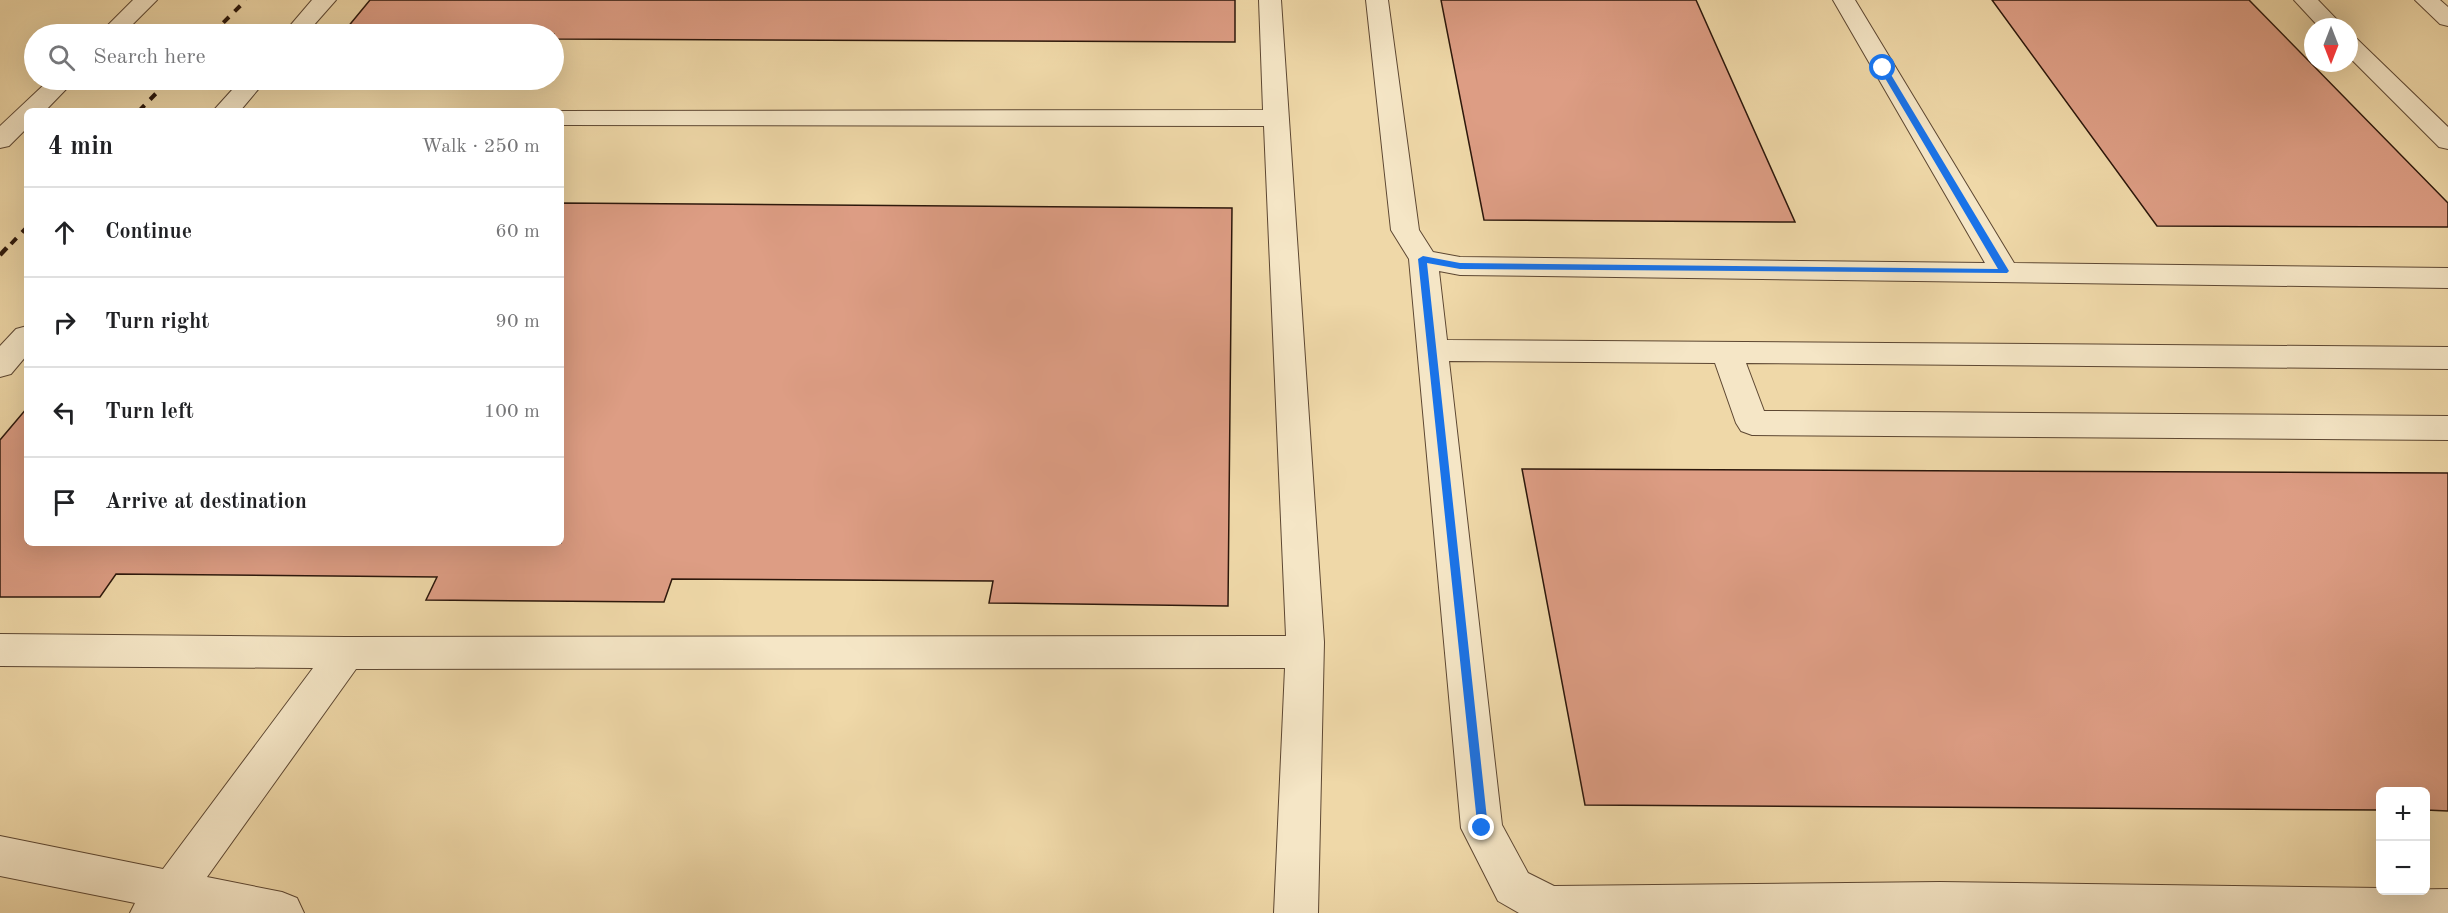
<!DOCTYPE html>
<html lang="en">
<head>
<meta charset="utf-8">
<style>
  :root { --surface:#fff; --page:#f2f2f2; --text:#202124; --muted:#757577; --line:#e0e0e0 }
  body { margin:0; font-family:"Old Standard TT",serif; background:var(--page); color:var(--text) }
  .controls { position:absolute; right:18px; bottom:18px; display:grid; overflow:hidden; border-radius:9px; box-shadow:0 6px 24px #0002 }
  .controls button { width:54px; height:54px; display:grid; place-items:center; padding:0; border:0; border-bottom:2px solid var(--line); background:var(--surface); color:var(--text); font:30px sans-serif }
  .compass { position:absolute; left:2304px; top:18px; width:54px; height:54px; border-radius:50%; background:var(--surface); box-shadow:0 6px 24px #0002; rotate:180deg }
  .stop { position:absolute; width:18px; height:18px; margin:-14px; border:4px solid #1a73e8; border-radius:50%; background:#fff }
  .stop.end { background:#1a73e8; border-color:#fff; box-shadow:0 2px 6px #0008 }
  .list { margin:0; padding:0; list-style:none }
  h2 { display:flex; justify-content:space-between; align-items:center; height:78px; margin:0; padding:0 24px; font-size:26px }
  h2 small { font-size:20px; font-weight:400; color:var(--muted) }
  .list li { display:grid; grid-template-columns:39px 1fr auto; gap:18px; align-items:center; box-sizing:border-box; height:90px; padding:0 24px; border-top:2px solid var(--line) }
  .list b { display:block; font-size:22px; white-space:nowrap }
  .list em { font-size:20px; font-style:normal; color:var(--muted) }
  .icon { flex:none; width:33px; height:33px; fill:none; stroke:currentColor; stroke-width:2; stroke-linecap:round; stroke-linejoin:round }
  .map { position:relative; flex:none; width:2448px; height:913px; overflow:hidden }
  .search { position:absolute; background:var(--surface); box-shadow:0 6px 24px #0002; left:24px; top:24px; width:540px; height:66px; display:flex; align-items:center; gap:15px; box-sizing:border-box; padding:0 21px; border-radius:33px; color:var(--muted); font-size:22px }
  .panel { position:absolute; background:var(--surface); box-shadow:0 6px 24px #0002; left:24px; top:108px; width:540px; height:438px; border-radius:9px }
  .map>svg:first-child { display:block }
</style>
</head>
<body>
<div class="map">
<svg width="2448" height="913" viewBox="0 0 2448 913">
  <rect width="100%" height="100%" fill="#efd8a8"/>
  <filter id="stains"><feTurbulence type="fractalNoise" baseFrequency=".00333" numOctaves="4"/><feColorMatrix values="0 0 0 0 .2 0 0 0 0 .09 0 0 0 0 .02 0 0 0 .5 -.17"/></filter>
  <radialGradient id="worn" r=".72"><stop offset=".6" stop-color="#630" stop-opacity="0"/><stop offset="1" stop-color="#630" stop-opacity=".3"/></radialGradient>
  <path fill="#dd9d84" stroke="#2c170b" stroke-width="1.5" d="M370 0H1235V42L554 39V34H342Z
    M1441 0H1696L1795 222 1484 220Z
    M1992 0H2249L2448 203V227L2157 226Z
    M561 203 1232 208 1228 606 989 603 993 581 672 579 664 602 426 600 437 577 116 574 100 597H0V440L27 408V543H561Z
    M1522 469 2448 473V811L2426 810V792H2380V810L1585 805Z"/>
  <g fill="none" stroke-linecap="round" stroke-linejoin="round">
    <defs>
      <path id="minor" d="M133 0H157L123 34H99Z
        M312 0H336L306 34H283Z
        M1259 0H1281L1324 642 1318 913H1274L1285 668 356 669 207 877 282 892 297 898 304 913H130L135 903 0 876V836L163 869 313 668 0 666V634L346 637 1286 636 1264 126 561 125V111H554L1263 110Z
        M1366 0H1388L1419 230 1433 252 1460 257 1985 263 1833 0H1855L2014 263 2448 268V288L1460 275 1439 271 1447 340 2448 347V369L1746 363 1764 411 2448 416V440L1752 435 1741 431 1736 423 1715 363 1449 361 1502 825 1528 873 1554 886 1940 882 2380 888V890L2448 889V913H1519L1498 901 1461 828 1409 259 1391 230Z
        M2294 0H2318L2344 27H2319Z
        M2415 0H2440L2448 7V26L2440 24Z
        M2349 37 2357 39 2448 127V149L2439 147 2349 57Z
        M49 80H75L45 111H27V128L9 146 0 148V126Z
        M241 80H266L240 111H213Z
        M27 326V355L11 374 0 377V346L16 329Z"/>
    </defs>
    <use href="#minor" stroke="#5d4732" stroke-width="2"/>
    <use href="#minor" fill="#f5e6c6" fill-rule="evenodd"/>
    <path stroke="#2c170b" stroke-width="4" stroke-dasharray="8 8" stroke-linecap="butt" d="M212 34 246 0
      M139 111 169 80
      M11 244 27 227"/>
    <path stroke="#2c170b" stroke-width="4.5" stroke-dasharray="10 10" stroke-linecap="butt" d="M0 255 12 242"/>
  </g>
  <path fill="#1a73e8" d="M1883 66 1887 68 2009 271 2007 273 1460 269 1427 263 1488 828 1482 833 1478 832 1418 259 1423 256 1460 263 1998 269 1879 68Z"/>
  <rect width="100%" height="100%" filter="url(#stains)"/>
  <rect width="100%" height="100%" fill="url(#worn)"/>
</svg>
<div class="controls">
<button>+</button>
<button>−</button>
</div>
<svg class="compass" viewBox="-18 -18 36 36"><path d="M0-13l5 13h-10z" fill="#e53935"/><path d="M0 13l5-13h-10z" fill="#757577"/></svg>
<div class="stop" style="left:1883px;top:68px"></div>
<div class="stop end" style="left:1482px;top:828px"></div>
<div class="search"><svg class="icon" aria-label="search" viewBox="0 0 24 24"><circle cx="10" cy="10" r="6"/><path d="M15 15l6 6"/></svg>Search here</div>
<section class="panel">
<h2>4 min<small>Walk · 250 m</small></h2>
<ul class="list">
<li><svg class="icon" aria-label="ahead" viewBox="0 0 24 24"><path d="M12 20V5M6 11l6-6 6 6"/></svg><div><b>Continue</b></div><em>60 m</em></li>
<li><svg class="icon" aria-label="right" viewBox="0 0 24 24"><path d="M7 20v-9h11M14 6l5 5-5 5"/></svg><div><b>Turn right</b></div><em>90 m</em></li>
<li><svg class="icon" aria-label="left" viewBox="0 0 24 24"><path d="M17 20v-9H6M10 6l-5 5 5 5"/></svg><div><b>Turn left</b></div><em>100 m</em></li>
<li><svg class="icon" aria-label="arrive" viewBox="0 0 24 24"><path d="M6 21V4h12l-3 4 3 4H6"/></svg><div><b>Arrive at destination</b></div></li>
</ul>
</section>
</div>
</body>
</html>
